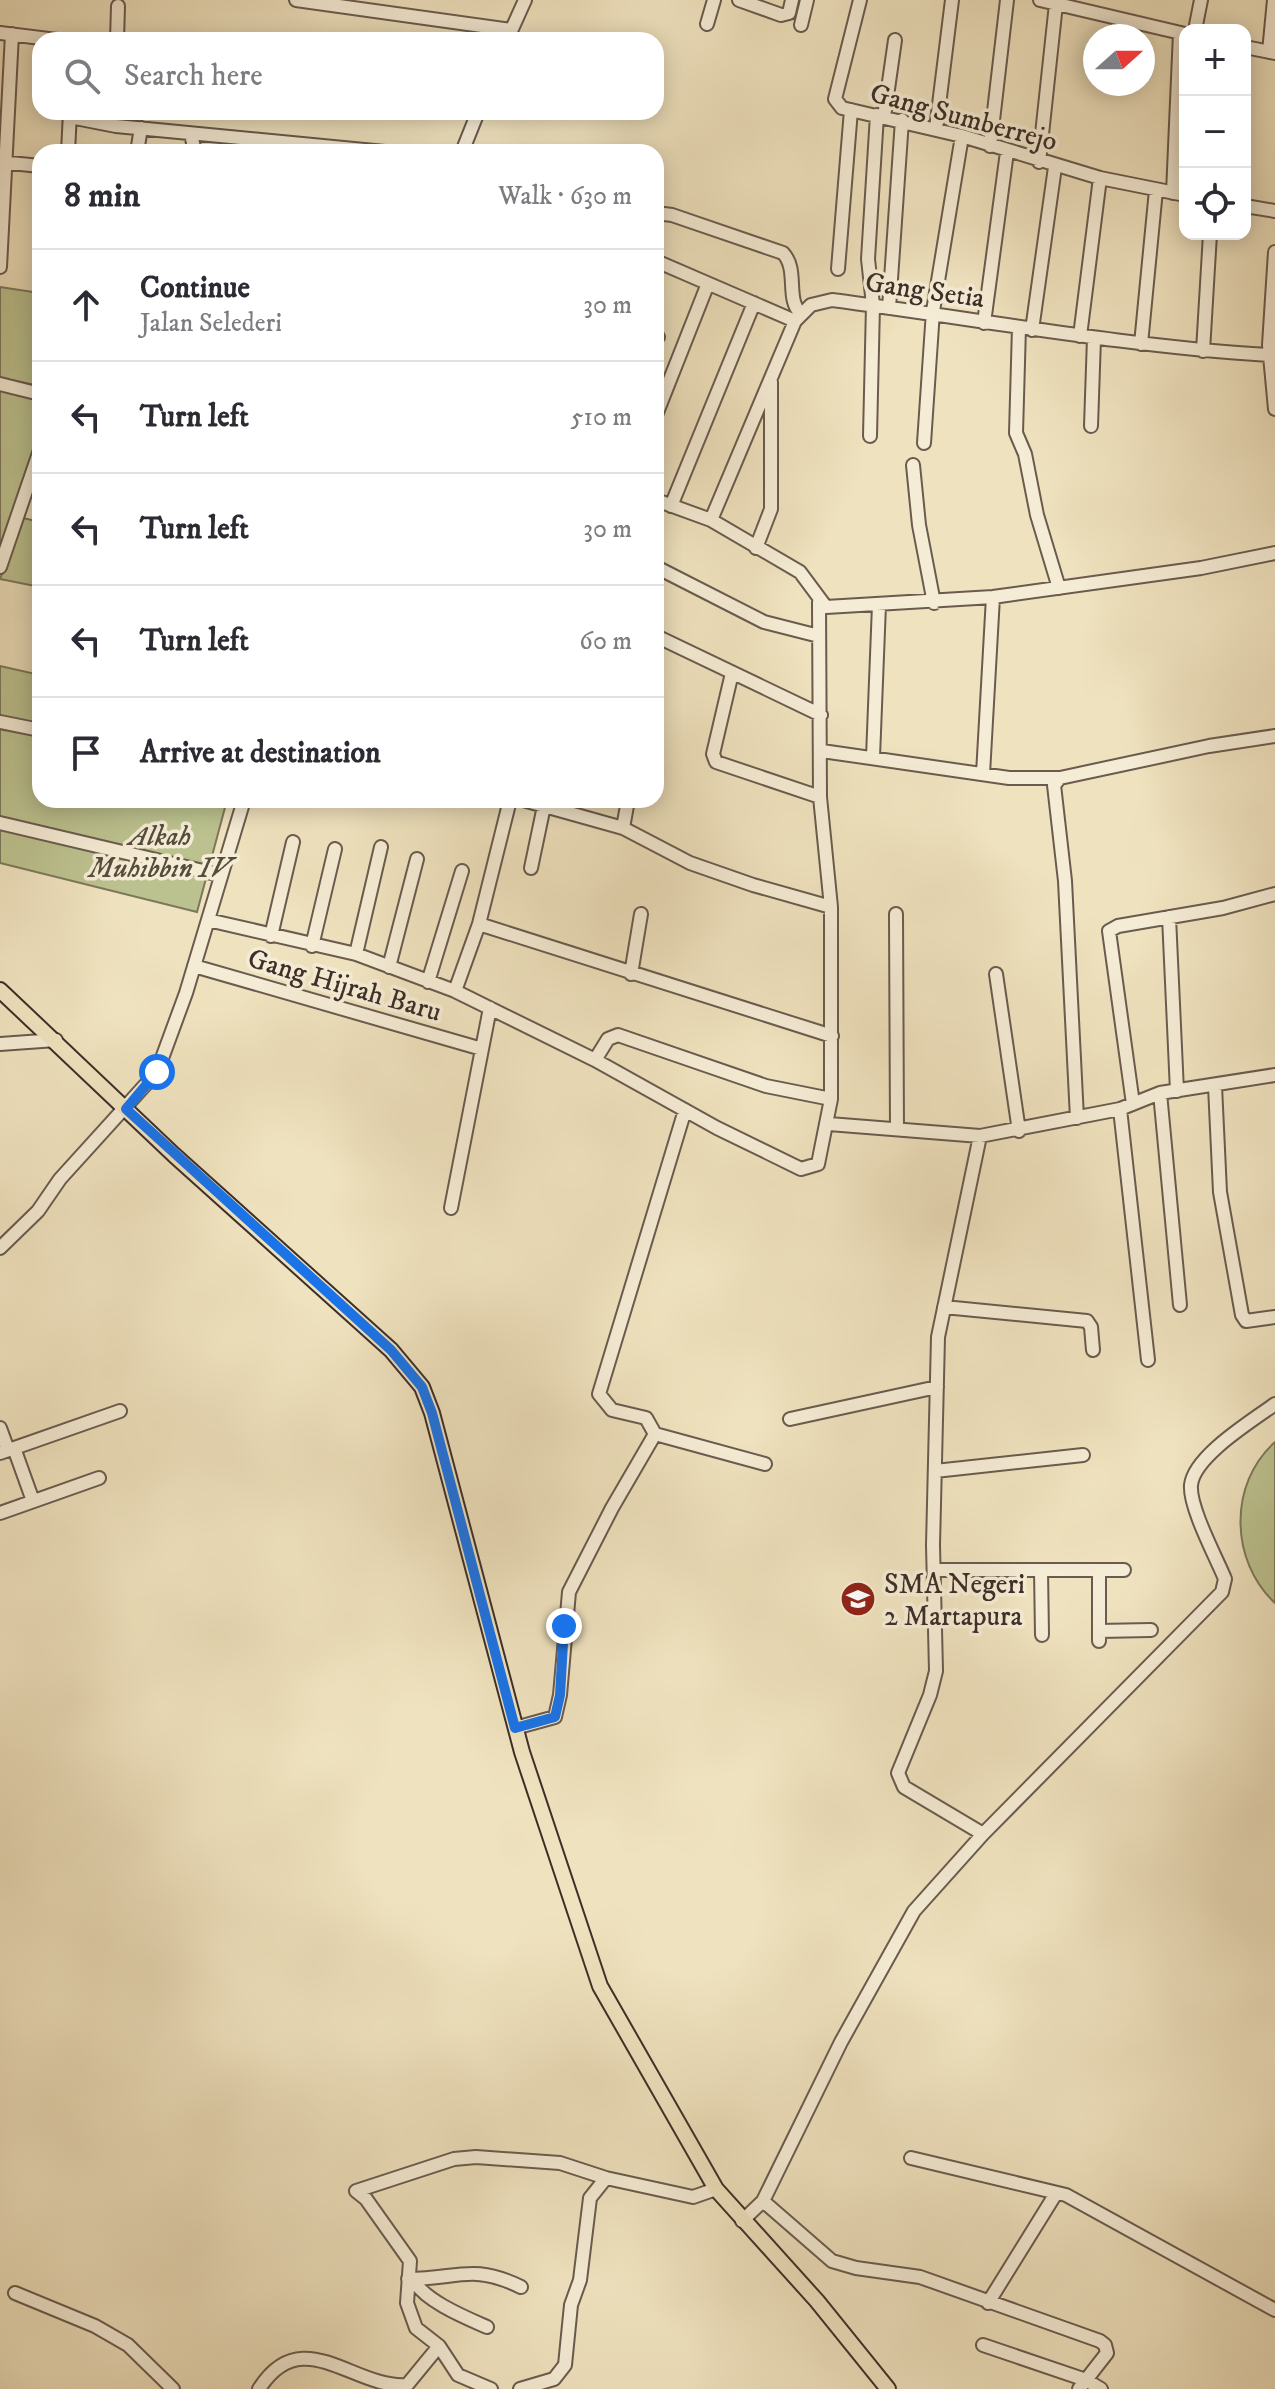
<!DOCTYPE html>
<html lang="en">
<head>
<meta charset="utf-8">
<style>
  :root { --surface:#fff; --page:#f2f2f3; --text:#2b2b33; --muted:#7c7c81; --line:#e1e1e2 }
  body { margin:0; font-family:"IM FELL DW Pica",serif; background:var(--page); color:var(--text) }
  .controls { position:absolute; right:24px; top:24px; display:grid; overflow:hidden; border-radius:16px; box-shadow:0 4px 20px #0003 }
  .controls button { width:72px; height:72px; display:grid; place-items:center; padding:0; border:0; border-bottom:2px solid var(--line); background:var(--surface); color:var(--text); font:40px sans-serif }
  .compass { position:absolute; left:1083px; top:24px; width:72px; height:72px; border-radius:50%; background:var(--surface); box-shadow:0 4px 20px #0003; rotate:69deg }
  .stop { position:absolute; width:24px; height:24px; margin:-18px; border:6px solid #1a73e8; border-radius:50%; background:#fff }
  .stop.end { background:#1a73e8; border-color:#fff; box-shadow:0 2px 8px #0008 }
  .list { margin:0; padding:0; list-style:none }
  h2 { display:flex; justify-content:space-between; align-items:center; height:104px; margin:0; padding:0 32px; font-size:34px }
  h2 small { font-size:26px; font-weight:400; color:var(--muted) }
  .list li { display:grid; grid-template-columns:52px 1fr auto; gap:24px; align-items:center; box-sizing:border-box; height:112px; padding:0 32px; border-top:2px solid var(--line) }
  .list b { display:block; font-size:30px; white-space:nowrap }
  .list p { margin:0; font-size:26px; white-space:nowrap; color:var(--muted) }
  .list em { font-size:26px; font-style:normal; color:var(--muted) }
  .icon { flex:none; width:44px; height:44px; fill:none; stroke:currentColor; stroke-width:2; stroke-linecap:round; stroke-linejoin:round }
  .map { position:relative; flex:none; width:1275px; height:2389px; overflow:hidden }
  .search { position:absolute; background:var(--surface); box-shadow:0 4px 20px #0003; left:32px; top:32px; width:632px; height:88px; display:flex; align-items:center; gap:20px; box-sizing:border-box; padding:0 28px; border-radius:24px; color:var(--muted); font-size:30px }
  .panel { position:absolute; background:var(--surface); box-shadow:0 4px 20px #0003; left:32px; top:144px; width:632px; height:664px; border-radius:24px }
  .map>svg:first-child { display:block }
</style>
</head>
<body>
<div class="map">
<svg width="1275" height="2389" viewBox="0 0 1275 2389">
  <rect width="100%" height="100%" fill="#efe2be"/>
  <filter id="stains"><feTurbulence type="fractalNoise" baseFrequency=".0025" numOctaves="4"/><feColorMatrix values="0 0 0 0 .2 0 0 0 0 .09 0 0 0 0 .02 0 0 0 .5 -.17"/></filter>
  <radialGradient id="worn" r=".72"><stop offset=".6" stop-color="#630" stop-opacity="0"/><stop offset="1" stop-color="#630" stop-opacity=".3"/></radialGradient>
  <path fill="#bcc28f" stroke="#7c785c" stroke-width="2" d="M0 287 40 293V386L0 378Z
    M0 389 40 398V442L0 547Z
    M23 518 40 522V587L0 579Z
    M0 666 40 675V800H227L197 912 0 863Z
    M1275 1442V1603C1230 1561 1228 1484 1275 1442Z"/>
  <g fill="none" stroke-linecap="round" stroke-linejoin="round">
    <defs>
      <path id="minor" d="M296 0 511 30
        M739 0 781 15 789 13 792 0
        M860 0 835 99 842 108 962 136 1100 178 1185 195
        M1040 0 1185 34
        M707 24 714 0
        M801 25 807 0
        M1195 30 1201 0
        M0 33 57 40
        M117 40 118 6
        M507 40 525 0
        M1245 47 1275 53
        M1269 52 1274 0
        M70 117 116 126 385 152
        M884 117 895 40
        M936 129 952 0
        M191 134 195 152
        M990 146 1007 0
        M68 152 70 112
        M137 152 141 128
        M462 152 478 112
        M0 162 40 166
        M1039 162 1056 4
        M1173 193 1180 33
        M1245 206 1275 211
        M656 213 672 215 783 253C799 270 785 299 801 314
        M1275 252 1269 345 1275 409
        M656 261 795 321
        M0 267 12 34
        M838 269 851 110
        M889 308 902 120
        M984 323 1007 152
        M1019 327 1016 433 1025 454 1037 515 1059 588
        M1032 330 1055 167
        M656 336 658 337
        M1080 336 1100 178
        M1141 344 1156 190
        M1203 351 1210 234
        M0 384 40 394
        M656 415 707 286
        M1091 426 1094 338
        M870 436 873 305 868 259 877 115
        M924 443 933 311 962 136
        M913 465 919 525 934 603
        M656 500 711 520 800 572 826 607 993 597 1201 568 1275 553
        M671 506 754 303
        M711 520 795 321 811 305 832 300C978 319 1122 346 1269 355
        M756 548 771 509V382
        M0 567 40 450
        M656 567 764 622 819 636
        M656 636 821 715
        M732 673 713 754 716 762 820 797
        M0 722 40 730
        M822 751 1009 778H1060L1054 785 1065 881 1077 1118
        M873 757 879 605
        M983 774 993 597
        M1060 778 1209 746 1275 736
        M523 800 623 828 690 863 753 885 831 907
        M0 823 220 875
        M623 828 628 800
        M531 868 544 806
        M896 914 897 1129
        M1169 917 1177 1091
        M208 920 356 954 455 991 595 1060 717 1128 801 1169 818 1164 831 1099V907L820 797 819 602
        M479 924 832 1036
        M271 936 293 842
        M312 946 335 849
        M356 954 381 847
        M194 966 482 1049
        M389 967 417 859
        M631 974 641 914
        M996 974 1019 1131
        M428 982 462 871
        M455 991 479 924 510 800
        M0 1044 56 1040
        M595 1060 608 1039 618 1035 766 1086 831 1099
        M1215 1086 1220 1192 1242 1315 1246 1321 1275 1317
        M1160 1093 1180 1305
        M1133 1104 1109 931 1118 926 1223 908 1275 894
        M1120 1109 1148 1360
        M685 1110 599 1394 612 1410 646 1418 655 1434 765 1464
        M829 1124 980 1136 1120 1109 1160 1093 1275 1075
        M980 1136 938 1337 933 1545 936 1671 930 1695 898 1773 904 1787 983 1834
        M451 1208 490 1008
        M0 1248 38 1211 60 1179 157 1072 186 993 244 800
        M944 1307 1087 1321 1091 1327 1093 1350
        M790 1419 937 1387
        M0 1428 8 1450
        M14 1448 33 1501
        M0 1453 120 1411
        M935 1471 1083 1455
        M0 1513 99 1478
        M934 1570H1124
        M1041 1570 1042 1635
        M1099 1570V1641
        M1099 1631 1151 1630
        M515 1728 555 1717 560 1695 569 1592 612 1508 655 1434
        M911 2158 1066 2195 1275 2310
        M356 2191 454 2159 476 2157 560 2163 606 2178 693 2197 716 2189
        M356 2191 366 2199 410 2261 407 2303 416 2328 439 2346 458 2375 491 2389
        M763 2201 832 2261 856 2268 920 2277 1100 2341 1105 2345 1107 2353 1079 2389
        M742 2221 763 2201 841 2042 914 1911 983 1834 1222 1592 1225 1579C1216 1557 1189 1507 1191 1485 1194 1456 1252 1421 1275 1404
        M408 2279C458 2279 472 2263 521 2287
        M413 2279C423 2300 464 2317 487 2327
        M15 2293 95 2326 128 2345 173 2389
        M988 2303 1055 2195
        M983 2345 1086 2380 1101 2389
        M259 2389C302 2321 353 2389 407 2385L439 2346
        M520 2389 554 2379 565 2365 571 2305 580 2280 590 2198 606 2178"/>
      <path id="major" d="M0 990 174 1155 391 1350 422 1387 432 1413 522 1752 600 1986 716 2189 817 2301 888 2389"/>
    </defs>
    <use href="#minor" stroke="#6a5b4e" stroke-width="16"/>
    <use href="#major" stroke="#3d2e28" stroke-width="18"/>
    <use href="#minor" stroke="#f5ecd5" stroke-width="12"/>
    <use href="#major" stroke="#efe2be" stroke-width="14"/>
  </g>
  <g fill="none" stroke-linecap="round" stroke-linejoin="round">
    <path stroke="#1a73e8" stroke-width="10" d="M157 1072 126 1109 391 1350 422 1387 432 1413 515 1728 555 1717 560 1695 564 1626"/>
  </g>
  <defs>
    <symbol id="school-disc" viewBox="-11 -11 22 22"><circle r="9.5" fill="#8f2418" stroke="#f5ecd5"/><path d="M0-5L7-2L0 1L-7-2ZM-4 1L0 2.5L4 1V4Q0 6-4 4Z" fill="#fff"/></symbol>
  </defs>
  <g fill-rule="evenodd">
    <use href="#school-disc" x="838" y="1579" width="40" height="40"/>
  </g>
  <g text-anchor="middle" stroke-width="7" stroke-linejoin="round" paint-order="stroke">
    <g font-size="28" fill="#3d2e28" stroke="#f5ecd5">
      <text transform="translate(964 116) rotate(15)" y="10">Gang Sumberrejo</text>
      <text transform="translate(925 289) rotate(8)" y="10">Gang Setia</text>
      <text transform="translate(345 984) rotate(16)" y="10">Gang Hijrah Baru</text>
    </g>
    <g font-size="28" font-style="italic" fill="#564c3d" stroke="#f5ecd5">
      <text x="160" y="845">Alkah<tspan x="160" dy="32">Muhibbin IV</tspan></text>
    </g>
    <g font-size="28" fill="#3d2e28" stroke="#f5ecd5" text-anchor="start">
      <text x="884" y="1593">SMA Negeri<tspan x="884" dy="32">2 Martapura</tspan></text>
    </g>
  </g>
  <rect width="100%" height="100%" filter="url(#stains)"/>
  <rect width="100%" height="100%" fill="url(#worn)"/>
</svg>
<div class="controls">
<button>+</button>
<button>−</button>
<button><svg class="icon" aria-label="locate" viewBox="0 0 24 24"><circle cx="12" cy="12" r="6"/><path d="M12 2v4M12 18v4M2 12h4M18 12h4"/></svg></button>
</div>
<svg class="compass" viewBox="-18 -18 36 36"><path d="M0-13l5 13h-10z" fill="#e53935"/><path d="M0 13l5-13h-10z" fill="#7c7c81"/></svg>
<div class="stop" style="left:157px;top:1072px"></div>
<div class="stop end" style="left:564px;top:1626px"></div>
<div class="search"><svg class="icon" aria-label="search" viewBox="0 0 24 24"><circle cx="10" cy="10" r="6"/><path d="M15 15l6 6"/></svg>Search here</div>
<section class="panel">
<h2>8 min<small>Walk · 630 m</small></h2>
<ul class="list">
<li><svg class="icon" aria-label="ahead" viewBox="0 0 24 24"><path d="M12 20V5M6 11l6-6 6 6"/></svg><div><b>Continue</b><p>Jalan Selederi</p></div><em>30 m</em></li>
<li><svg class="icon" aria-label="left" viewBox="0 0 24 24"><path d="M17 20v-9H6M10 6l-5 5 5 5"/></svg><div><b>Turn left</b></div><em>510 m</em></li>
<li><svg class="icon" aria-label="left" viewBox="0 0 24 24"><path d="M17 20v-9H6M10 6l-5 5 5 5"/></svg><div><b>Turn left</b></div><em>30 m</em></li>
<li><svg class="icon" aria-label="left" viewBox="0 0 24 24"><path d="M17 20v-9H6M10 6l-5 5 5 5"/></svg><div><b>Turn left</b></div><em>60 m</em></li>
<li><svg class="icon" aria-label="arrive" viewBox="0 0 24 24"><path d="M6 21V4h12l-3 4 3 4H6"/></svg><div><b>Arrive at destination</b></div></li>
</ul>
</section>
</div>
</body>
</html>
